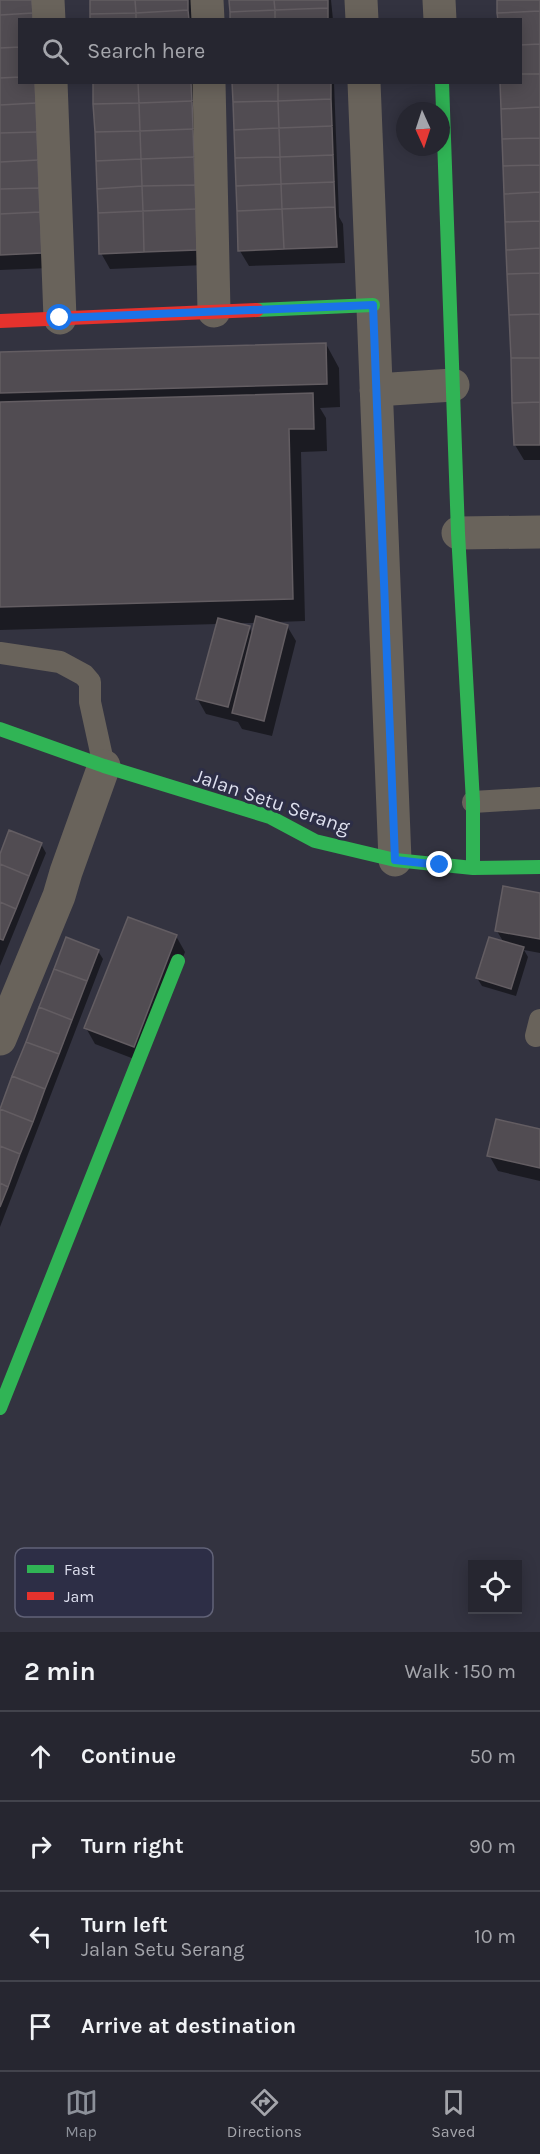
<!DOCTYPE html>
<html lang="en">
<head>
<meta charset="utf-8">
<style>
  :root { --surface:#262630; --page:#32323c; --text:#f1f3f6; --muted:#a4a5ab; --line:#42434c; --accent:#8c9099 }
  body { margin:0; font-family:Karla,sans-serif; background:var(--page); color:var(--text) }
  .controls { position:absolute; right:18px; bottom:18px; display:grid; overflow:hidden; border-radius:0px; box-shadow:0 3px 15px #0003 }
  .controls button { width:54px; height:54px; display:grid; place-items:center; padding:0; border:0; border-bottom:2px solid var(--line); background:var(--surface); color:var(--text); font:30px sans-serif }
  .compass { position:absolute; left:396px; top:102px; width:54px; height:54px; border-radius:50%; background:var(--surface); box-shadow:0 3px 15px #0003; rotate:177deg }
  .stop { position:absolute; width:18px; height:18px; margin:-14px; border:4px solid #1a73e8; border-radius:50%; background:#fff }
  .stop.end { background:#1a73e8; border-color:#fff; box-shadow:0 2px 6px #0008 }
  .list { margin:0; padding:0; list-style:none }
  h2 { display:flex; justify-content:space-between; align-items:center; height:78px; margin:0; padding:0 24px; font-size:26px }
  h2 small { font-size:20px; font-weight:400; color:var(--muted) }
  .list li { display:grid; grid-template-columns:39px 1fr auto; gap:18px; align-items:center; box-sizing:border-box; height:90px; padding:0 24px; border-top:2px solid var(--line) }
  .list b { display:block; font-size:22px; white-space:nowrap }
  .list p { margin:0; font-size:20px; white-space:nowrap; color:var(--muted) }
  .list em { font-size:20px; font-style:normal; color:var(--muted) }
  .icon { flex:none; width:33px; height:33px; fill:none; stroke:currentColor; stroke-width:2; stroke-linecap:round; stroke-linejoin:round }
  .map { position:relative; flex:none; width:540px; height:1632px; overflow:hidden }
  .search { position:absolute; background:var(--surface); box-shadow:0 3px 15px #0003; left:18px; right:18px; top:18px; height:66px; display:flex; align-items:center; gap:15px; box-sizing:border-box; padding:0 21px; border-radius:0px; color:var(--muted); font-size:22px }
  .sheet { height:438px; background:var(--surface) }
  nav { display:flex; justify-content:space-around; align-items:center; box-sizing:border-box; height:84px; border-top:2px solid var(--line); background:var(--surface); font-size:16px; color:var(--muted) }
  nav a { display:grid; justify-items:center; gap:3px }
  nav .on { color:var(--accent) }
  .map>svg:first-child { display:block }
</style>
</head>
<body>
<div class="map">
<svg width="540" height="1632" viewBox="0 0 540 1632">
  <rect width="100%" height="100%" fill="#333340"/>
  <path fill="#0007" fill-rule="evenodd" d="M0 0 20 20V82L50 268 0 270Z
    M91 0H191L192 20H92Z
    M230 0H331L333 20H231Z
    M498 0H540V460H524L515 445 520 20Z
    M94 82H195L205 265 110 269 101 253Z
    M234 82H334L339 217 343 224 345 263 249 266 240 251Z
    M326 344 339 368 340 407 320 408 326 418 327 451 301 452 305 621 277 622 287 626 296 641 272 736 242 729 238 722 206 714 197 698 218 624 0 630V353ZM237 623H256L253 634 249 627Z
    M41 844 46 853 0 966V858Z
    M540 894V953L524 950 528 957 516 996 482 986 477 978 504 943 497 931Z
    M176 936 185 952 142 1062 95 1044 86 1028Z
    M98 951 103 959 0 1227V1113Z
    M540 1131V1181L498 1171 489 1155Z"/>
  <path fill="#514c52" stroke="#635d62" stroke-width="1.5" d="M0 0H32L33 13 0 15Z
    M90 0H135L136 13 90 14Z
    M135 0H188V10L136 13Z
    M229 0H274L275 10 230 12Z
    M274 0H328V8L275 10Z
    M497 0H540V11L497 13Z
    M328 8V20H275V10Z
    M188 10 189 20H136V13Z
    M275 10V20H230V12Z
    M540 11V44L520 45V20H498L497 13Z
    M33 13V20H20V47L0 48V15Z
    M136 13V20H90V14Z
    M540 44V74H520V45Z
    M20 47V77L0 78V48Z
    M520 74H540V107L501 109 500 82H520Z
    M20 77V82H35L36 103 0 105V78Z
    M93 82H138L139 103 93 104Z
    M138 82H191L192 101 139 103Z
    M232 82H278V101L233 102Z
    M278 82H331V99L278 101Z
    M331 99 332 126 279 128 278 101Z
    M192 101 193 129 140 131 139 103Z
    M278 101 279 128 234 130 233 102Z
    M36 103 37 132 0 133V105Z
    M139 103 140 131 95 132 93 104Z
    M540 107V138L502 139 501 109Z
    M332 126 333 155 280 157 279 128Z
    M279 128 280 157 235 158 234 130Z
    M193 129 194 157 141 159 140 131Z
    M140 131 141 159 96 161 95 132Z
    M37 132 38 160 0 162V133Z
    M540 138V165L503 166 502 139Z
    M333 155 334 182 281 184 280 157Z
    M194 157 195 185 142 186 141 159Z
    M280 157 281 184 236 186 235 158Z
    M141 159 142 186 97 189 96 161Z
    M38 160 39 188 0 189V162Z
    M540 165V192L504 194 503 166Z
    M334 182 335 207 282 209 281 184Z
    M281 184 282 209 237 211 236 186Z
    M195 185 196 209 143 211 142 186Z
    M142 186 143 211 98 213 97 189Z
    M39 188 40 212 0 214V189Z
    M540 192V221L505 222 504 194Z
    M335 207 337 247 284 249 282 209Z
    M196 209 197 250 144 252 143 211Z
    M282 209 284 249 238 251 237 211Z
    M143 211 144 252 99 254 98 213Z
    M40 212 42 253 0 255V214Z
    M540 221V248L506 250 505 222Z
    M540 248V273L507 274 506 250Z
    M540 273V314L509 315 507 274Z
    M540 314V358H511L509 315Z
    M326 343 327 384 0 393V352Z
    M511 358H540V402L512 403Z
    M313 393 314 429H289L293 599 0 607V402Z
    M540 402V445H514L512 403Z
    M256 616 288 625 264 721 232 713Z
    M218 618 250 626 228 707 196 699Z
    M9 830 42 843 29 876 0 864V854Z
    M0 864 29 876 16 909 0 902Z
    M503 886 540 893V939L495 931Z
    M0 902 16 909 3 940 0 939Z
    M128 917 177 935 134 1047 84 1028Z
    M66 937 99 950 87 981 54 969Z
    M489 937 524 947 511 989 476 978Z
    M54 969 87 981 72 1020 39 1007Z
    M39 1007 72 1020 59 1054 26 1042Z
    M26 1042 59 1054 45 1089 12 1076Z
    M12 1076 45 1089 33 1122 0 1109Z
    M0 1109 33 1122 20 1154 0 1146Z
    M496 1119 540 1129V1168L487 1156Z
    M0 1146 20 1154 8 1187 0 1183Z
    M0 1183 8 1187 0 1207Z"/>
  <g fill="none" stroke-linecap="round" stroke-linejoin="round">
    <path stroke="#69635b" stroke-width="22" d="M0 653 60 662 84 675 90 682V702L104 766
      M473 802 540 798
      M536 1036 540 1020"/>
    <path stroke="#69635b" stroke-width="33" d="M48 0 49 20
      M207 0 208 20
      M361 0 362 20
      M439 0 440 20
      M51 82 60 318
      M209 82 214 311
      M364 82 395 860
      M376 390 453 385
      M458 533 540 532
      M0 1039 59 896 66 872 104 766"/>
    <path stroke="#30b455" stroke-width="14" d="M442 82 458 533 473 802V868
      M257 310 373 305
      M0 729 104 766 270 817 315 841 395 860 473 868 540 867
      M0 1408 178 961"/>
    <path stroke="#e5322d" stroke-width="14" d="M0 321 257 310"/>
  </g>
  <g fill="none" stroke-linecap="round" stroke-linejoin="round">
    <path stroke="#1a73e8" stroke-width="8" d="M60 318 373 305 395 860 440 865"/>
  </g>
  <g text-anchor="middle" stroke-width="6" stroke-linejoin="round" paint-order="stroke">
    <g font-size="20" fill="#dddfee" stroke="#2d2e46">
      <text transform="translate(272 801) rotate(19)" y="7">Jalan Setu Serang</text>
    </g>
  </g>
  <rect x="15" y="1548" width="198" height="69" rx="9" fill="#2d2e46" stroke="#626378" stroke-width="1.5"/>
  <rect x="27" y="1565" width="27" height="8" fill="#30b455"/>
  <rect x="27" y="1592" width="27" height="8" fill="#e5322d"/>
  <g font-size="16" fill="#dddfee">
    <text x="64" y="1575">Fast</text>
    <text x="64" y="1602">Jam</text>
  </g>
</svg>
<div class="controls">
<button><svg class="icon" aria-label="locate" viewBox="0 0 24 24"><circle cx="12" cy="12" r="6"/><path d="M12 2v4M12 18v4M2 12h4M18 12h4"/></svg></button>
</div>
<svg class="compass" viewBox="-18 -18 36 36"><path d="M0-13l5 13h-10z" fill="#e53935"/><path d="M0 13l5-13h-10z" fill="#a4a5ab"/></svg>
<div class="stop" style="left:60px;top:318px"></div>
<div class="stop end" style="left:440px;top:865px"></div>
<div class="search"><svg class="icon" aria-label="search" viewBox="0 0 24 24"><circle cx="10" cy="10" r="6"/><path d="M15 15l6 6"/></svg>Search here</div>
</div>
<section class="sheet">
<h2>2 min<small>Walk · 150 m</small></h2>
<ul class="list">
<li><svg class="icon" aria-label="ahead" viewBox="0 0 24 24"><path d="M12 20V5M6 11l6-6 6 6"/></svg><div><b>Continue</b></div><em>50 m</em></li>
<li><svg class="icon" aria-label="right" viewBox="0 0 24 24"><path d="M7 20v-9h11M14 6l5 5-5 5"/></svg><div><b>Turn right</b></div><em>90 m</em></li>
<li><svg class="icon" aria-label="left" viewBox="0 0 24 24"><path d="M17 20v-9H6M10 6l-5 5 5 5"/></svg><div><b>Turn left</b><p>Jalan Setu Serang</p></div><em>10 m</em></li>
<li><svg class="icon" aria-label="arrive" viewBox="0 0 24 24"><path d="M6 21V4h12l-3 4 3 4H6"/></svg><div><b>Arrive at destination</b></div></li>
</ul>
</section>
<nav>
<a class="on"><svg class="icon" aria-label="map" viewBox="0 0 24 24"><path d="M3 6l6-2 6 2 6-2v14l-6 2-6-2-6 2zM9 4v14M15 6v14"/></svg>Map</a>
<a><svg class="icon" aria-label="directions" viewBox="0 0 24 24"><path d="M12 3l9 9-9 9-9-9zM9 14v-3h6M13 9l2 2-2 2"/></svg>Directions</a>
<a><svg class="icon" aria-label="saved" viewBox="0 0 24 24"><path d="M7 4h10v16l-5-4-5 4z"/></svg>Saved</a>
</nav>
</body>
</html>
